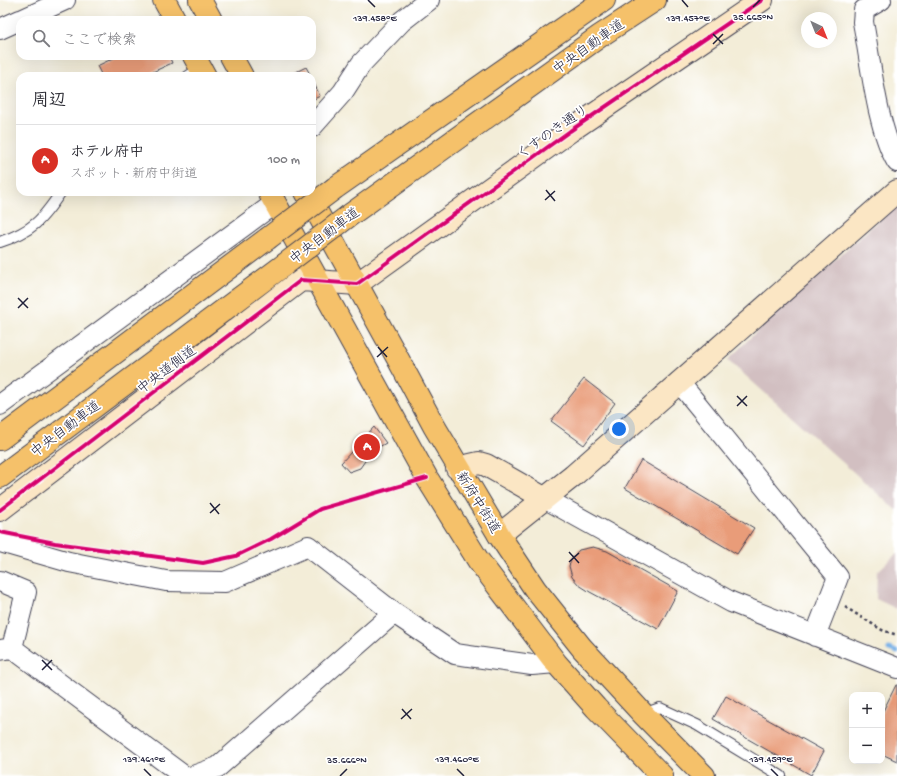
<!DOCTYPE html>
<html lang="ja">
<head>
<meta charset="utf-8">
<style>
  :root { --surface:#fff; --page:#f7f7f7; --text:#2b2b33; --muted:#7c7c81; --line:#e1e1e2; --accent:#d93025 }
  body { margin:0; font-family:"Gochi Hand","Klee One",sans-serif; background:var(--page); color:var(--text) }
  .controls { position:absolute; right:12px; bottom:12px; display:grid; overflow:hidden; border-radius:8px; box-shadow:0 4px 16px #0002 }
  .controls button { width:36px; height:36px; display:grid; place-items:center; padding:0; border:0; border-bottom:1px solid var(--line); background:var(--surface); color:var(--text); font:20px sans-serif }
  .compass { position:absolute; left:801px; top:12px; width:36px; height:36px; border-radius:50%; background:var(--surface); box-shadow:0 4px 16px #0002; rotate:137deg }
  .you { position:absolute; left:619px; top:429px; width:14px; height:14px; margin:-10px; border:3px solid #fff; border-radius:50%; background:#1a73e8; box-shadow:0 0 0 6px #1a73e833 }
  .badge { display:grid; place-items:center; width:26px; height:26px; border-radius:50%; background:var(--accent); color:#fff; font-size:13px; font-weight:700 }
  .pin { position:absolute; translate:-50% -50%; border:2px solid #fff; box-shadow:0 1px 4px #0006 }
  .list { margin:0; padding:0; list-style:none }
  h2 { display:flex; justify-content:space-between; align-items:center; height:52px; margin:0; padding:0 16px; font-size:17px }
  h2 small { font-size:13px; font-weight:400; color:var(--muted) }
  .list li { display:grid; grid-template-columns:26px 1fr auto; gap:12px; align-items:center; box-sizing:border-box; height:72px; padding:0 16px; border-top:1px solid var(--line) }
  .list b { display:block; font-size:15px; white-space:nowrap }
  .list p { margin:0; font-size:13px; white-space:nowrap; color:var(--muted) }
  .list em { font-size:13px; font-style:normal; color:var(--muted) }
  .icon { flex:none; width:22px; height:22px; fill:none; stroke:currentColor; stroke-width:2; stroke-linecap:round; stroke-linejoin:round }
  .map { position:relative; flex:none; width:897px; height:776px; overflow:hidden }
  .search { position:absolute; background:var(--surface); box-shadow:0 4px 16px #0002; left:16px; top:16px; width:300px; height:44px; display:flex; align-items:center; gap:10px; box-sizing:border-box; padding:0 14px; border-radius:12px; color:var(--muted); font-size:15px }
  .panel { position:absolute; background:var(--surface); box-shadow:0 4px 16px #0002; left:16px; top:72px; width:300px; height:124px; border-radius:12px }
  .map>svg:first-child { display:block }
</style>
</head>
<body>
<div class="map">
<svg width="897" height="776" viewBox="0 0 897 776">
  <rect width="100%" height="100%" fill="#fff"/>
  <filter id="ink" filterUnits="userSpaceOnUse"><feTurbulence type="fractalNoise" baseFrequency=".025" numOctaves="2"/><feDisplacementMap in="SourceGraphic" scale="8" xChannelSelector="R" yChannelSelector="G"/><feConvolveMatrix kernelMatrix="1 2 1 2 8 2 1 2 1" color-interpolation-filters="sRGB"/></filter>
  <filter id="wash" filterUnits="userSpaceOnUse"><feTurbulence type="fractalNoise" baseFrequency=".012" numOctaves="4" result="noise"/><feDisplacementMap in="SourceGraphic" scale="16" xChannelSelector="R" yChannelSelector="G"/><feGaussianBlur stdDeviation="0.9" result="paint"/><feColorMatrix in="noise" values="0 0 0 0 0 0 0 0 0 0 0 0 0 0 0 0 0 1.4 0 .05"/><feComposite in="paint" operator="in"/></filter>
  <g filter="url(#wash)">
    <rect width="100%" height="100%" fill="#f3edd8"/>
    <path fill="#d2bfc1" d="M897 204V511L728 360 774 314Z
      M897 553V609L876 599 877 572Z"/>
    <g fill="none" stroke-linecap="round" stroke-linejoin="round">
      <path stroke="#76b0e7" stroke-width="5" d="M889 649 897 652"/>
    </g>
    <g id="blocks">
      <path fill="#e99c79" d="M118 56H169L172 63 144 76H102L97 66Z
        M306 67 311 76H288Z
        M312 79 320 96 312 100Z
        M584 379 615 403 584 445 551 421Z
        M374 427 386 443 372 451 360 468 349 472 341 463Z
        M641 460 754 528 737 554 625 488Z
        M593 547 607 551 678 591 658 629 590 592 579 585 572 577 569 566 572 558 579 550Z
        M896 685H897V761L882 754V713Z
        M726 696 824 751 811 775 713 719Z"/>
    </g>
  </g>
  <g filter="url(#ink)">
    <use href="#blocks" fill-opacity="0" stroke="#414053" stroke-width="1"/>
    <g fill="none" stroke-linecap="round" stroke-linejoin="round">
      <defs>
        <path id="lane" d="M188 76 201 68
          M0 242C33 231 42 220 61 192
          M643 714 660 708 697 725 781 776"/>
        <path id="street" d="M881 0 864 10 863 22C871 63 877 128 897 162
          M21 20 65 0
          M0 29 20 20
          M312 127 343 92 361 64 402 21 429 0
          M679 382 838 577 815 636
          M0 405 275 203
          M544 498 731 602 897 668
          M0 542 69 562 166 581 225 582 308 546 394 613
          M0 581 26 592 12 648 0 650
          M12 648 184 776
          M193 776 218 767 394 613 455 654 532 665 556 663"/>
        <path id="secondary" d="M457 468 479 463 486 465 544 498
          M0 510 301 280 357 284 570 131 762 0
          M499 535 573 476 897 191"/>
        <path id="primary" d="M164 0 175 20
          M200 0 211 20
          M194 56 205 76
          M231 56 242 76
          M269 192 427 478 478 560 556 663 596 708 662 776
          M306 192 398 359 434 426 499 535 535 589 582 648 643 714 704 776"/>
        <path id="highway" d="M335 188 604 0
          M350 215 600 36 655 0
          M0 439 267 239
          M0 477 284 265"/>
      </defs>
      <use href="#lane" stroke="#414053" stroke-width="12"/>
      <use href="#street" stroke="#414053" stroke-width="22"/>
      <use href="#secondary" stroke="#414053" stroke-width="24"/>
      <use href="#primary" stroke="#414053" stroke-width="24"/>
      <use href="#highway" stroke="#414053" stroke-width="24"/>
      <path stroke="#414053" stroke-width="2.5" stroke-dasharray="3 3" stroke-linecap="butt" d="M845 607 882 630 897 635"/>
      <use href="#lane" stroke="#fff" stroke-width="10"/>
      <use href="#street" stroke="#fff" stroke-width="20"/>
      <use href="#secondary" stroke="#fbe6c4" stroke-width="22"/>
      <use href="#primary" stroke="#f5c16b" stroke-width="22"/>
      <use href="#highway" stroke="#f5c16b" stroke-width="22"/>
      <defs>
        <path id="highway-bridge" d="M267 239 335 188
          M284 265 350 215"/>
      </defs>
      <use href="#highway-bridge" stroke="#414053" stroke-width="24" stroke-linecap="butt"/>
      <use href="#highway-bridge" stroke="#f5c16b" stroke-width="22"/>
      <defs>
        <path id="cycleway" d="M0 510 301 280 357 284 570 131 762 0
          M0 532 55 543 203 563 236 556 271 539 320 509 427 478"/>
      </defs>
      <use href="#cycleway" stroke="#fff" stroke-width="6"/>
      <use href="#cycleway" stroke="#d6006c" stroke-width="4"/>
    </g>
  </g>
  <path fill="none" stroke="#22223b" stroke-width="1.5" d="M368 0 375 7M682 0 688 7M753 7 760 0M713 34 723 44M713 44 723 34M546 190 555 201M545 200 555 191M18 298 28 308M18 308 28 298M378 347 387 357M377 357 388 347M737 396 747 406M737 406 747 396M210 503 219 514M210 513 220 504M569 552 579 563M569 562 579 553M42 660 52 670M42 670 52 660M402 709 411 719M401 719 412 709M144 769 151 776M457 769 464 776M771 769 778 776M340 776 347 769"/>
  <g text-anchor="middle" stroke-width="3.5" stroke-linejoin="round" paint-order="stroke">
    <g font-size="14" fill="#22223b" stroke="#fff">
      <text transform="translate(588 46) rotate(-35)" y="5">中央自動車道</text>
      <text transform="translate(552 131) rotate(-35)" y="5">くすのき通り</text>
      <text transform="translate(324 235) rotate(-37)" y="5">中央自動車道</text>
      <text transform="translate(166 369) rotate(-37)" y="5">中央道側道</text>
      <text transform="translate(65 428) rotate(-37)" y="5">中央自動車道</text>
      <text transform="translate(479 502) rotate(58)" y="5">新府中街道</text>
    </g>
  </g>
  <g font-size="10" text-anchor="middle" fill="#22223b" stroke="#fff" stroke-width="3.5" stroke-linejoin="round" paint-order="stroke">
    <text x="753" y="20">35.665°N</text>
    <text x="375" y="21">139.458°E</text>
    <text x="688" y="21">139.457°E</text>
    <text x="144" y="762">139.461°E</text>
    <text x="457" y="762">139.460°E</text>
    <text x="771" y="762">139.459°E</text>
    <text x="347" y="763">35.666°N</text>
  </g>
</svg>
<div class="controls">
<button>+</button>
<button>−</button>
</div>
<svg class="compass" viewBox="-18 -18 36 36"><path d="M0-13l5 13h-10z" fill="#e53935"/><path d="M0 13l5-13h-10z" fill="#7c7c81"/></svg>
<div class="you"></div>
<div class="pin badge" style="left:367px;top:447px">A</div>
<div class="search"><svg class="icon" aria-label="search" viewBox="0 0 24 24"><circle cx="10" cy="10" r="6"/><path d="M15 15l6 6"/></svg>ここで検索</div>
<section class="panel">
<h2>周辺<small></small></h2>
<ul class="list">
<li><span class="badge">A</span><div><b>ホテル府中</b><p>スポット · 新府中街道</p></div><em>100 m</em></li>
</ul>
</section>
</div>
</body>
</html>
